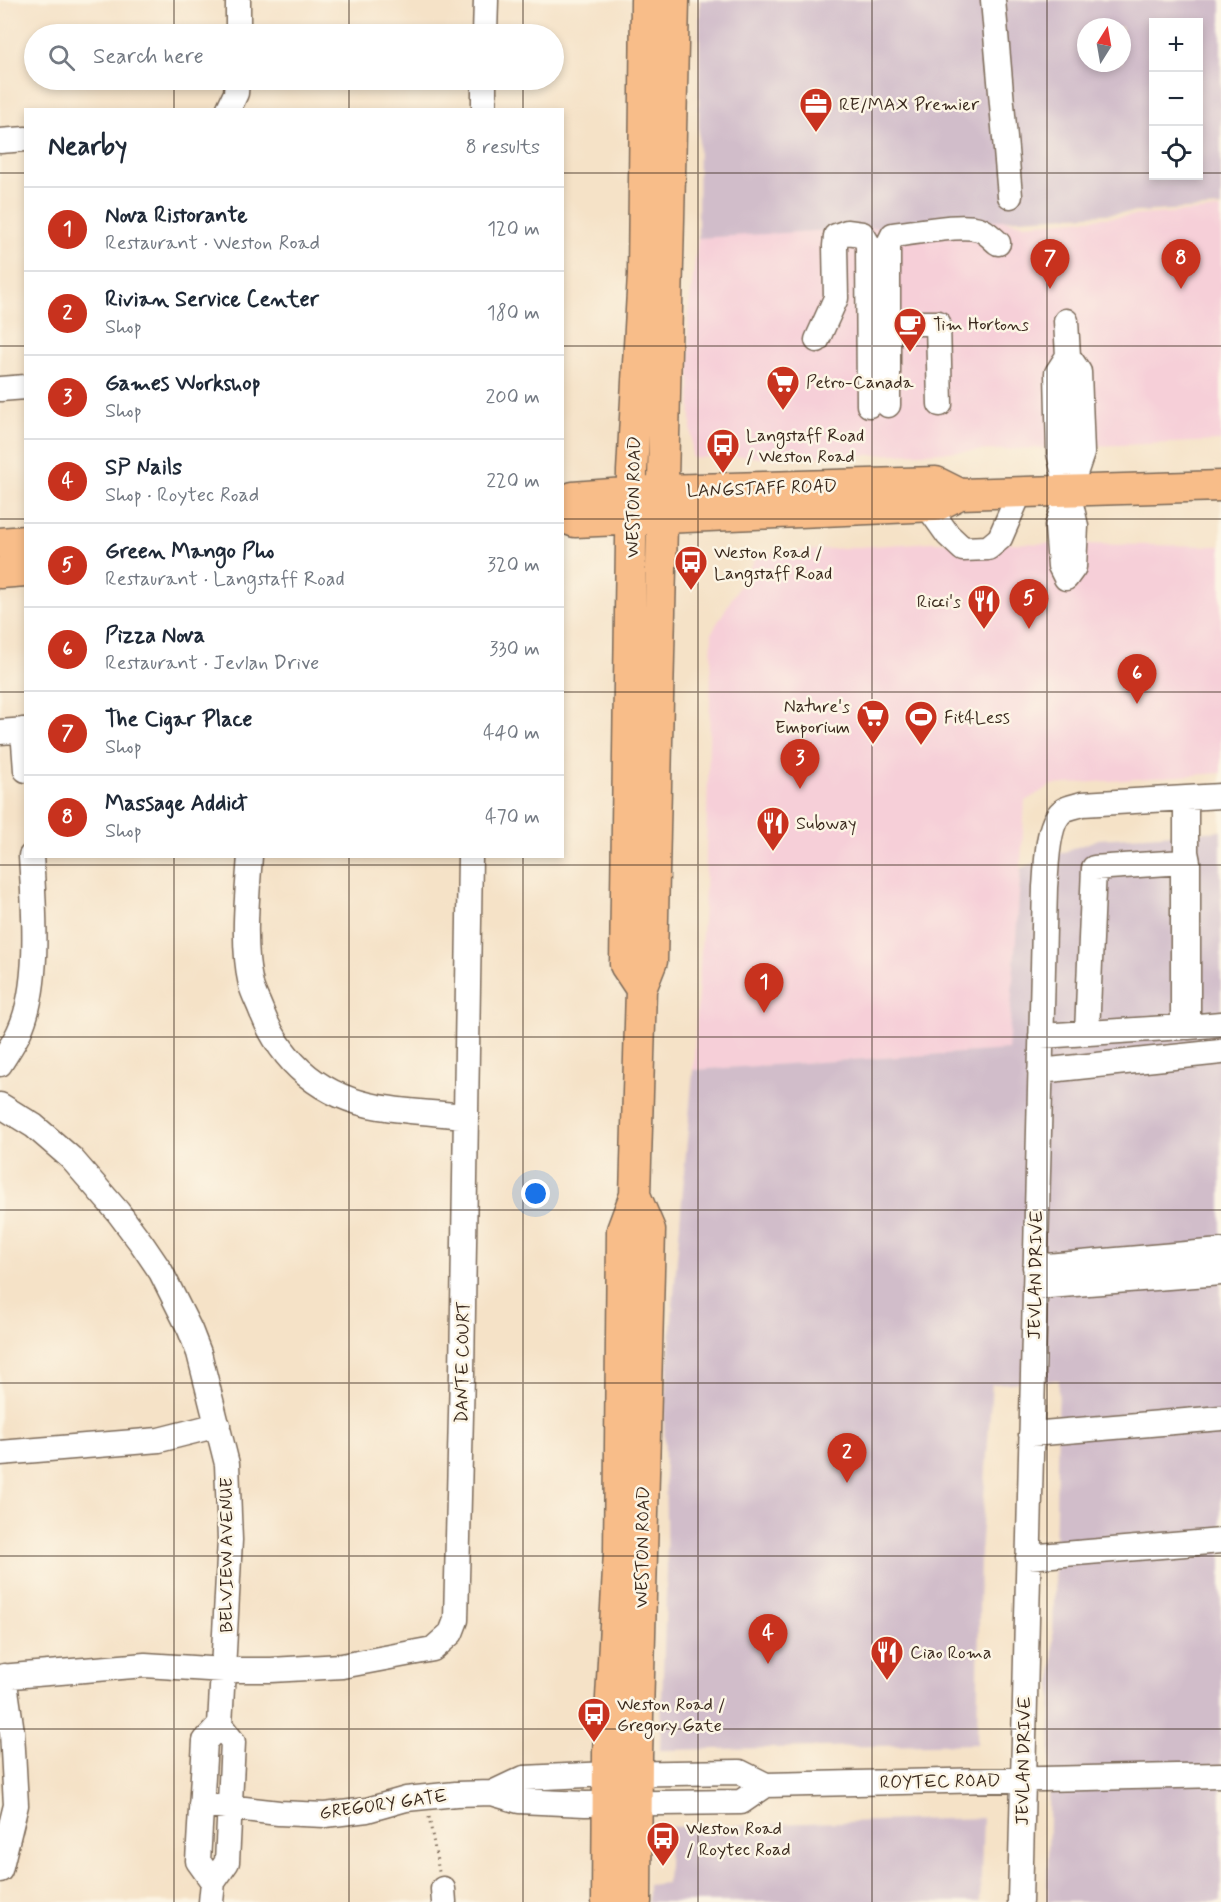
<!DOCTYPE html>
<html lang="en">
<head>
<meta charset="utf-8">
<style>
  :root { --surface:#fff; --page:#f2f2f3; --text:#1f2937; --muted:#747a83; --line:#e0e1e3; --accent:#c8321e }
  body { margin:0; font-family:Mynerve,sans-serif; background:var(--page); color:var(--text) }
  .controls { position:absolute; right:18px; top:18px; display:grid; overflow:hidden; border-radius:0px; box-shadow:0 3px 9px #0003 }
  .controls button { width:54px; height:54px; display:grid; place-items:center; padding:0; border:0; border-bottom:2px solid var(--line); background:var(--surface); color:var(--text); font:30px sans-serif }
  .compass { position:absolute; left:1077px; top:18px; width:54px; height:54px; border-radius:50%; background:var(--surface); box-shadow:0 3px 9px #0003; rotate:11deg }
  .you { position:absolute; left:536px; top:1194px; width:21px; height:21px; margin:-15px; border:4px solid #fff; border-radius:50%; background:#1a73e8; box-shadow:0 0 0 9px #1a73e833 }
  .badge { display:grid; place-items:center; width:39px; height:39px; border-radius:50%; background:var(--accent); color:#fff; font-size:20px; font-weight:700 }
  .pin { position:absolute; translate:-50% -50px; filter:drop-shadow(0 2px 3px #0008) }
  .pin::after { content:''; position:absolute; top:32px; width:21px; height:18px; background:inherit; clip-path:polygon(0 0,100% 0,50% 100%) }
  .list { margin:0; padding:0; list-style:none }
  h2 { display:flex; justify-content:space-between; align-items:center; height:78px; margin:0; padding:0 24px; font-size:26px }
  h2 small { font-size:20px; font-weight:400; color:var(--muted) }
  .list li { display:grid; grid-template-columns:39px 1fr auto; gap:18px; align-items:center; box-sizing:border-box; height:84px; padding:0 24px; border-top:2px solid var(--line) }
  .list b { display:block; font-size:22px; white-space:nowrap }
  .list p { margin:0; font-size:20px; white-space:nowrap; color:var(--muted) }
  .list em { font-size:20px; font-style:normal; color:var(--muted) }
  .icon { flex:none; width:33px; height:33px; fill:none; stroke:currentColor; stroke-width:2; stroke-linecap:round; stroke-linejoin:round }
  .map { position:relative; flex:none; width:1221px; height:1902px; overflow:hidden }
  .search { position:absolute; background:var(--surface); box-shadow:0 3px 9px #0003; left:24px; top:24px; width:540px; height:66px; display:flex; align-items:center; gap:15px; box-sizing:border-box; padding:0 21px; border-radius:33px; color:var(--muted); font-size:22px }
  .panel { position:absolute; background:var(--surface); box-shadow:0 3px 9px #0003; left:24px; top:108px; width:540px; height:750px; border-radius:0px }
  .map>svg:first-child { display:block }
</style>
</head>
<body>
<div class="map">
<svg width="1221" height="1902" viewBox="0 0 1221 1902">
  <rect width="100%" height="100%" fill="#fcf5e5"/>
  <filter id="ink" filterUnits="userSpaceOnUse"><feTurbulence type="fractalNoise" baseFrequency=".0167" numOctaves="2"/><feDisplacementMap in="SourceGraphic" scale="12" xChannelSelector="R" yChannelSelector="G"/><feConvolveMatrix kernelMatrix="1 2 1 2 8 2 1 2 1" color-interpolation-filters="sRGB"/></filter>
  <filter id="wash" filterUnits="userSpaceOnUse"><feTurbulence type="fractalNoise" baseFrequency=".008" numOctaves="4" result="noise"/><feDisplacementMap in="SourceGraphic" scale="24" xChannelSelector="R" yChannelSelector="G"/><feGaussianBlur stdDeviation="1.35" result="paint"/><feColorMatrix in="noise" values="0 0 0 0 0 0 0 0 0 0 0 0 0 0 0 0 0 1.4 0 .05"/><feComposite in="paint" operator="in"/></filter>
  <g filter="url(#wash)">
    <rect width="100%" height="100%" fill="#f5e2c7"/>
    <path fill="#f6cfd8" d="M1221 209V441L769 459 745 456 692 458 688 313 698 238 993 218 1024 224Z
      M931 542 1221 546V773L1052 785 1025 801 1009 1050 693 1070 705 889 712 632 758 554Z"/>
    <path fill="#d1bdca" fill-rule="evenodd" d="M700 0H1221V207L698 238ZM1154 22H1198V176H1154ZM1086 27H1122V63H1086Z
      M1221 831V1902H1047L1059 1380 992 1384 980 1553 977 1744 660 1750 667 1573 664 1412 693 1070 1008 1050 1021 868 1099 839Z
      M983 1818 980 1902H648V1885L667 1883 670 1827Z"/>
  </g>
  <g filter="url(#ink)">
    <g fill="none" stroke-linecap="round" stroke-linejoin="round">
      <defs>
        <path id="minor" d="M993 0 1010 196
          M238 34V0
          M485 34 486 0
          M228 110 236 93 237 80
          M484 110V80
          M0 141 26 139
          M1066 321 1068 356 1079 372 1082 453 1057 526 1060 566 1066 578 1074 567 1076 526 1059 453 1057 373 1068 356
          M901 323H938L940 404
          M817 340 836 298 835 246 836 236 847 232 862 234 868 244 869 405
          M0 389 26 387
          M888 405V245L893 235C914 233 960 223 979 229 986 231 992 238 998 243
          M928 507 948 535 963 549 988 548 1000 538 1020 492
          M23 730 26 770
          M0 732 26 730
          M1186 798V852
          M250 856C247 898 242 944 251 985 253 993 258 1002 261 1010 282 1064 322 1097 379 1107 408 1112 437 1113 466 1116
          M1087 1033 1094 868 1183 862
          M1041 1036 1183 1027V862L1186 852 1188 862V1027L1221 1024
          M0 1064C6 1054 14 1043 19 1032 41 986 34 907 31 856
          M1040 1071 1221 1052
          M0 1105 34 1126 71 1158 118 1212 142 1244 161 1272 190 1330 199 1353 227 1464 230 1540 220 1725 205 1741 198 1861 213 1882
          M1035 1267 1221 1251
          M1035 1287 1221 1273
          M1031 1434 1221 1418
          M0 1453 159 1440 218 1425
          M1028 1557 1221 1541
          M0 1677 145 1665 224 1670H271L342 1666 433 1649 451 1633 456 1620 462 1373 470 856
          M492 1793 524 1778 608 1774 740 1772 766 1785 1221 1775
          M201 1804 279 1813 325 1815 367 1810 406 1799 456 1794 492 1793 519 1801 585 1804 741 1802 766 1785
          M0 1870 16 1805 12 1732 4 1676
          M443 1889 444 1902
          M211 1902 213 1882 227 1862 233 1742 220 1725
          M1020 1902 1045 887C1047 867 1046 821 1064 810 1069 807 1077 806 1082 804L1221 796"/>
        <path id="major" d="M562 504 573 497 664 490 936 482 960 494
          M562 517 575 522 936 506 960 494 1221 486
          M0 543 26 541
          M0 573 26 571
          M641 989 625 965 632 471 643 274 646 0
          M635 1195 650 1230 637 1756 636 1902
          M607 1902 608 1752 619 1552 622 1230 635 1195 641 989 652 961 674 0"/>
      </defs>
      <use href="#minor" stroke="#7c6a59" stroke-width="27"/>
      <use href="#major" stroke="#7c6a59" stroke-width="33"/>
      <path stroke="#7c6a59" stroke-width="3" stroke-dasharray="1.5 4.5" stroke-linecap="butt" d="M429 1817 439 1872"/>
      <use href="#minor" stroke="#fff" stroke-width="24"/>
      <use href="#major" stroke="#f8bd89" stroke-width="30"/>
    </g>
  </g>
  <path fill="none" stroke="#3b2a1e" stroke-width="1.5" stroke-opacity="0.55" d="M174 0V34M349 0V34M523 0V34M698 0V1902M872 0V1902M1047 0V1902M174 80V110M349 80V110M523 80V110M0 173H26M562 173H1154M1198 173H1221M0 346H26M562 346H1221M0 519H26M562 519H1221M0 692H26M562 692H1221M174 856V1902M349 856V1902M523 856V1902M0 865H1221M0 1037H1221M0 1210H1221M0 1383H1221M0 1556H1221M0 1729H1221"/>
  <defs>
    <symbol id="office-pin" viewBox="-11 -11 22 30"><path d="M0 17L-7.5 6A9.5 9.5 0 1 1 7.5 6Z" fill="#c8321e" stroke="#fcf5e5"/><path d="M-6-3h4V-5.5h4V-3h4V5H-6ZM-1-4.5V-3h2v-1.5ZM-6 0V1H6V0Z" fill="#fff"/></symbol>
    <symbol id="cafe-pin" viewBox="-11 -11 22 30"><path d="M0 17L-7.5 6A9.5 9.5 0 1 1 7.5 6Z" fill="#c8321e" stroke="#fcf5e5"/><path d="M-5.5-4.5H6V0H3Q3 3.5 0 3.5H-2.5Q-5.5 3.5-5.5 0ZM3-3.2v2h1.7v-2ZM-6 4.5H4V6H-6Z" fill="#fff"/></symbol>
    <symbol id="supermarket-pin" viewBox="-11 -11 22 30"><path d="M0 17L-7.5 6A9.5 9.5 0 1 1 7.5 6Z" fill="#c8321e" stroke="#fcf5e5"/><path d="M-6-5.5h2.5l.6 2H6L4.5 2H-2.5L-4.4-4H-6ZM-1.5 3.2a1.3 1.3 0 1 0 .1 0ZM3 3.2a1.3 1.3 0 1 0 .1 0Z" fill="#fff"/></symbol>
    <symbol id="bus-pin" viewBox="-11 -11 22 30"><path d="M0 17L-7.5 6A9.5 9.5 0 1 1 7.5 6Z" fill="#c8321e" stroke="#fcf5e5"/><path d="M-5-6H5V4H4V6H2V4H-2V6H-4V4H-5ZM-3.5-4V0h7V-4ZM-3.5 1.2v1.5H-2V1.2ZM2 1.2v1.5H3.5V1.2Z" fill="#fff"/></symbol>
    <symbol id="restaurant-pin" viewBox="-11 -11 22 30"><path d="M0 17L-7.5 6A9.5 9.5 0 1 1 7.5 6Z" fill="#c8321e" stroke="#fcf5e5"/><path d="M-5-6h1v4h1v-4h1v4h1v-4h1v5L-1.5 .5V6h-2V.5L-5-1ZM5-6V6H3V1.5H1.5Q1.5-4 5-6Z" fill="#fff"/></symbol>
    <symbol id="stadium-pin" viewBox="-11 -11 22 30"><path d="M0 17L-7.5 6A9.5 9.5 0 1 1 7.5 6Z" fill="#c8321e" stroke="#fcf5e5"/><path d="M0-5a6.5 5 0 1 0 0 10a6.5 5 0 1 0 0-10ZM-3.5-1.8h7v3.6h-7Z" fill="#fff"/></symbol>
  </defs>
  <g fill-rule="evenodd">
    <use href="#office-pin" x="797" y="85" width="38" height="52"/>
    <use href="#cafe-pin" x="891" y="305" width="38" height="52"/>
    <use href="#supermarket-pin" x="764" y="363" width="38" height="52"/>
    <use href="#bus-pin" x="704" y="426" width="38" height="52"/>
    <use href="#bus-pin" x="672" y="543" width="38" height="52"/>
    <use href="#restaurant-pin" x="965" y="582" width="38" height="52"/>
    <use href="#supermarket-pin" x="854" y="697" width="38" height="52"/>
    <use href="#stadium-pin" x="902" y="698" width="38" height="52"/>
    <use href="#restaurant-pin" x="754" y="804" width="38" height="52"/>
    <use href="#restaurant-pin" x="868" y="1633" width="38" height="52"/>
    <use href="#bus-pin" x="575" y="1695" width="38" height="52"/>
    <use href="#bus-pin" x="644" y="1819" width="38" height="52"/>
  </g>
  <g text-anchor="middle" stroke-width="5" stroke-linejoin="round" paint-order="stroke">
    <g font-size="18" fill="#3b2a1e" stroke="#fcf5e5" text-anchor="start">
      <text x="839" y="110">RE/MAX Premier</text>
      <text x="933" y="330">Tim Hortons</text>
      <text x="806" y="388">Petro-Canada</text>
      <text x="746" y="441">Langstaff Road<tspan x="746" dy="21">/ Weston Road</tspan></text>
      <text x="714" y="558">Weston Road /<tspan x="714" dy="21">Langstaff Road</tspan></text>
      <text x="961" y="607" text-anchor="end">Ricci's</text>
      <text x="850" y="712" text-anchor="end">Nature's<tspan x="850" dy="21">Emporium</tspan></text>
      <text x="944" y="723">Fit4Less</text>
      <text x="796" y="829">Subway</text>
      <text x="910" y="1658">Ciao Roma</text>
      <text x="617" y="1710">Weston Road /<tspan x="617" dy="21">Gregory Gate</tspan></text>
      <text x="686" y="1834">Weston Road<tspan x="686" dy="21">/ Roytec Road</tspan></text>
    </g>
    <g font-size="18" fill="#3b2a1e" stroke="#fcf5e5">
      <text transform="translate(762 488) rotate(-2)" y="6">LANGSTAFF ROAD</text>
      <text transform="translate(633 497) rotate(-89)" y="6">WESTON ROAD</text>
      <text transform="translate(1035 1275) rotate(-89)" y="6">JEVLAN DRIVE</text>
      <text transform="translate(462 1362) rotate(-89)" y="6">DANTE COURT</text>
      <text transform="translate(642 1547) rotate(-89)" y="6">WESTON ROAD</text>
      <text transform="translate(226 1555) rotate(-90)" y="6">BELVIEW AVENUE</text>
      <text transform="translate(1023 1761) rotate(-89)" y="6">JEVLAN DRIVE</text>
      <text transform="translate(940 1781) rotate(-1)" y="6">ROYTEC ROAD</text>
      <text transform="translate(383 1804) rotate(-8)" y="6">GREGORY GATE</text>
    </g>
  </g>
</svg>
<div class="controls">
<button>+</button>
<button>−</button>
<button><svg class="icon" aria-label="locate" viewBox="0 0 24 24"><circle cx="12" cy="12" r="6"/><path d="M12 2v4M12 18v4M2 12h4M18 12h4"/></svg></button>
</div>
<svg class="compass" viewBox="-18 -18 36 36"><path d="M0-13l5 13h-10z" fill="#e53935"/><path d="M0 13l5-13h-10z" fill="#747a83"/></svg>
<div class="you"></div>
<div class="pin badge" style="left:764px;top:1013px">1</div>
<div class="pin badge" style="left:847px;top:1483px">2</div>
<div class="pin badge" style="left:800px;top:789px">3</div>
<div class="pin badge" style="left:768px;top:1664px">4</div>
<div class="pin badge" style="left:1029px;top:629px">5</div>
<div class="pin badge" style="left:1137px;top:704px">6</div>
<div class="pin badge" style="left:1050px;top:289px">7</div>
<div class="pin badge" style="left:1181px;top:289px">8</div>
<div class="search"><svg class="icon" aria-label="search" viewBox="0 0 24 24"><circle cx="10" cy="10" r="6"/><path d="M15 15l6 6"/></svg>Search here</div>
<section class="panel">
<h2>Nearby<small>8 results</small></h2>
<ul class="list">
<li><span class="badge">1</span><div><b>Nova Ristorante</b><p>Restaurant · Weston Road</p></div><em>120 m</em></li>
<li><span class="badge">2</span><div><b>Rivian Service Center</b><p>Shop</p></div><em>180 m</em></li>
<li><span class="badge">3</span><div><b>Games Workshop</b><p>Shop</p></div><em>200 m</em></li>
<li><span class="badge">4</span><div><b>SP Nails</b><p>Shop · Roytec Road</p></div><em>220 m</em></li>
<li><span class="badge">5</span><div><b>Green Mango Pho</b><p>Restaurant · Langstaff Road</p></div><em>320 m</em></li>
<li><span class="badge">6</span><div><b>Pizza Nova</b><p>Restaurant · Jevlan Drive</p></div><em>330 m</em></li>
<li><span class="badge">7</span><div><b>The Cigar Place</b><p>Shop</p></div><em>440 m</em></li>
<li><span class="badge">8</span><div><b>Massage Addict</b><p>Shop</p></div><em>470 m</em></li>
</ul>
</section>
</div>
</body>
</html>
